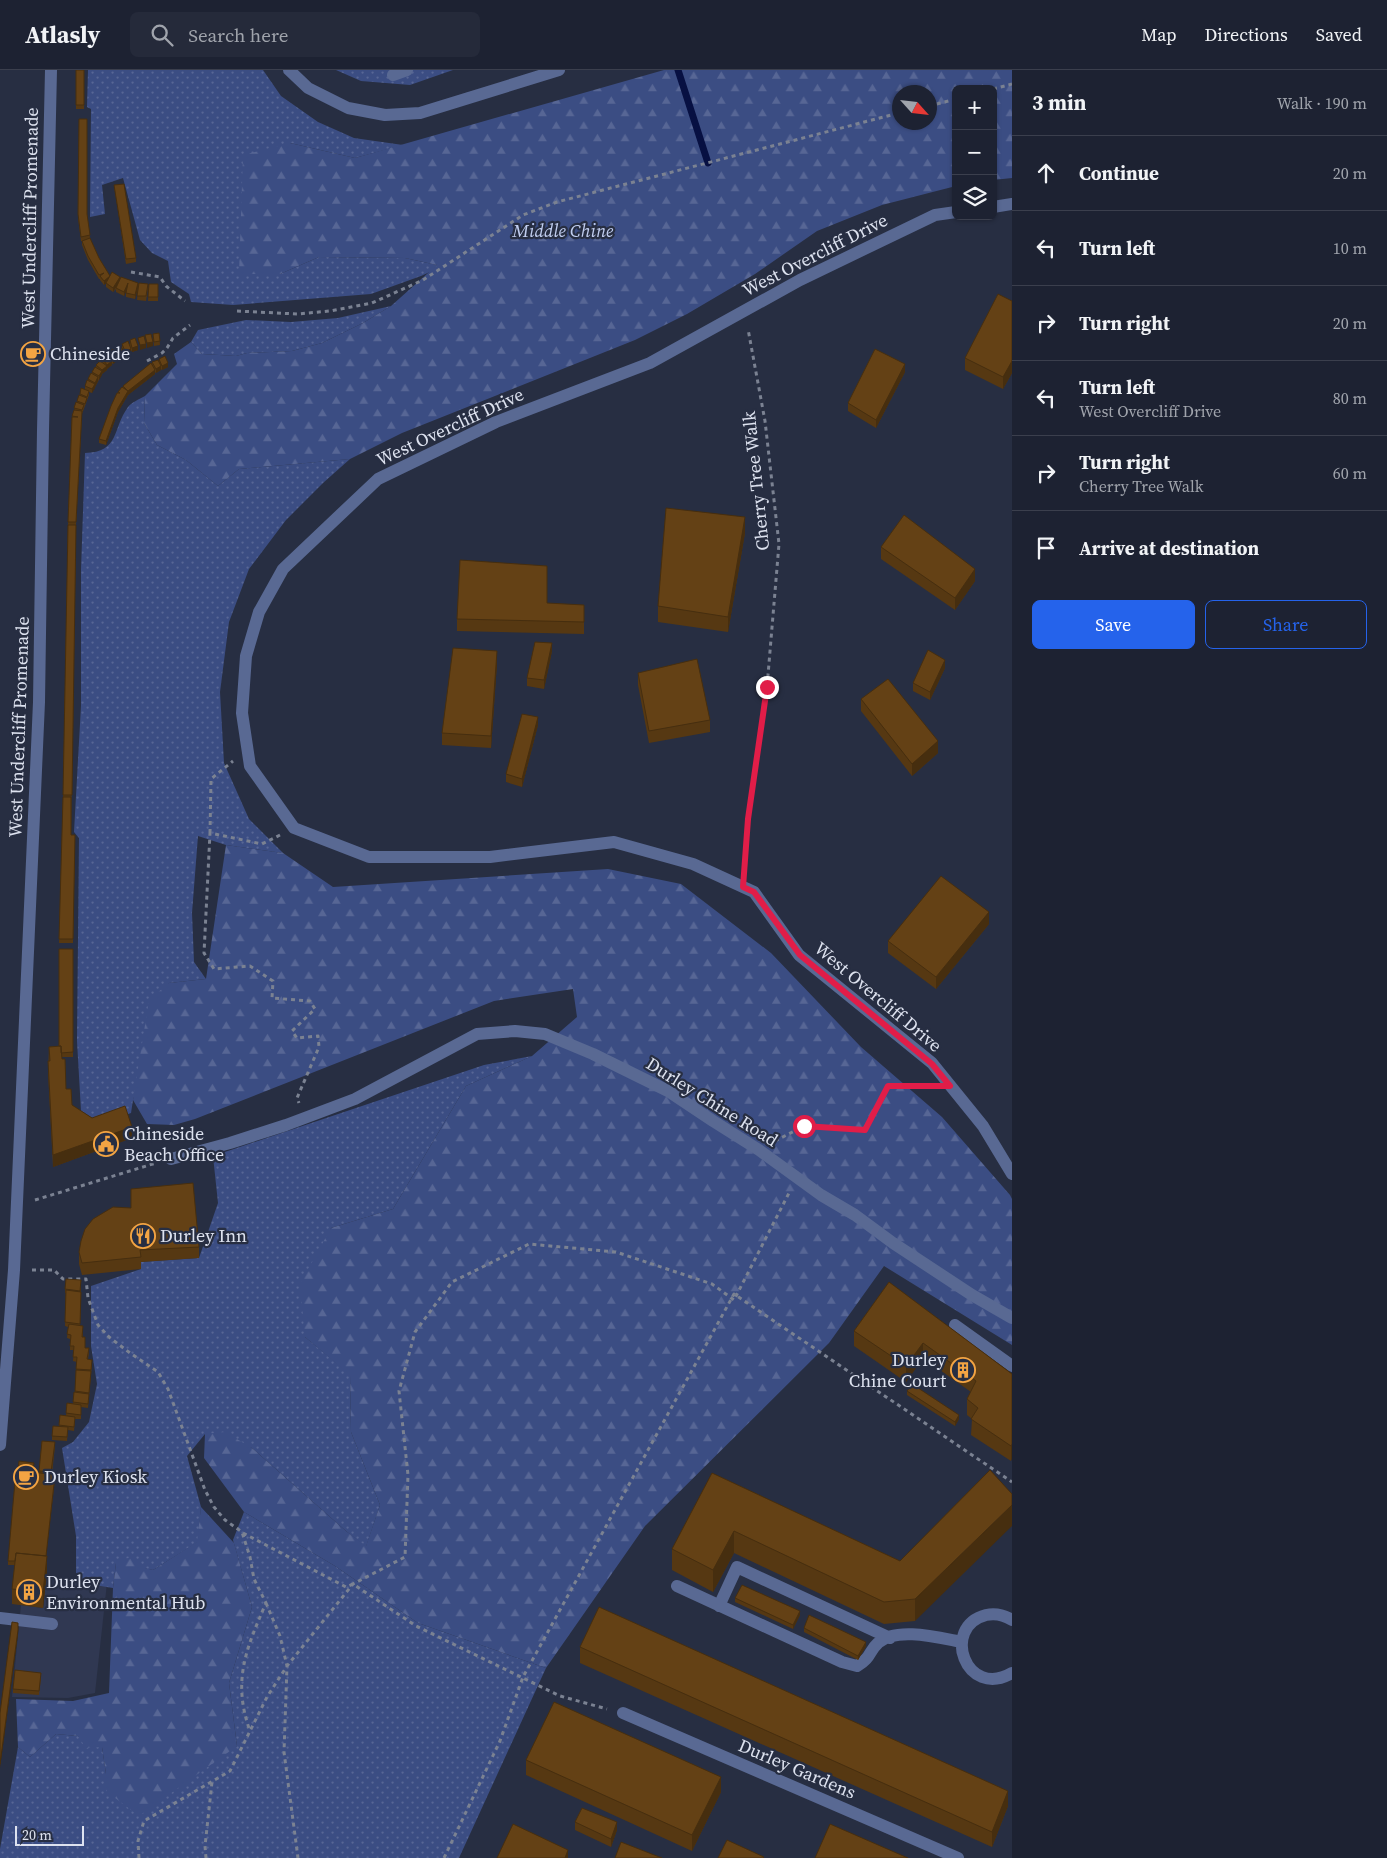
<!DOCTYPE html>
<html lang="en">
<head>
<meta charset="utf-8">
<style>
  :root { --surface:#1d2232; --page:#252a3a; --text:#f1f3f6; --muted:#a0a4ac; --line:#3b3f4d; --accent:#2563eb }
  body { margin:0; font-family:"Source Serif 4",serif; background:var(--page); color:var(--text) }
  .controls { position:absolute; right:15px; top:15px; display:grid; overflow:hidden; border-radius:8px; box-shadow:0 1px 4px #0004 }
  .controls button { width:45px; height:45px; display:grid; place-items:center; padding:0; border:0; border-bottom:1px solid var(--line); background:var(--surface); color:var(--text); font:25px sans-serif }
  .compass { position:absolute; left:892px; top:15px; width:45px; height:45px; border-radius:50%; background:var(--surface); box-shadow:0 1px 4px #0004; rotate:117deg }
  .scale { position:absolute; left:15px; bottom:12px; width:69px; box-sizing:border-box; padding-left:5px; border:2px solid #dde2ef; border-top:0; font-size:14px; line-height:18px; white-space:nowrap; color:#dde2ef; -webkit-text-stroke:4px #272e42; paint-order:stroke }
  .stop { position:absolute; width:15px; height:15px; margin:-11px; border:4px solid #e11d48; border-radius:50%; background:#fff }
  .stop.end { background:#e11d48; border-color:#fff; box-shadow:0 1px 5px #0008 }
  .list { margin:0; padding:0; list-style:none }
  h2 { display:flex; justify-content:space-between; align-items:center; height:65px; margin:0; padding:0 20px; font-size:21px }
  h2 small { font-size:16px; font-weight:400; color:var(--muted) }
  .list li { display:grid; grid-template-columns:32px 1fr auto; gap:15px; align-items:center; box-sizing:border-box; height:75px; padding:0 20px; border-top:1px solid var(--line) }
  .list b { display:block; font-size:19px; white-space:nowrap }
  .list p { margin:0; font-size:16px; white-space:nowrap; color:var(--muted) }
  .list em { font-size:16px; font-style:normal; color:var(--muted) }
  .actions { display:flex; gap:10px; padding:15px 20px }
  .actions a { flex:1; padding:11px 0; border:1px solid var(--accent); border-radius:8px; text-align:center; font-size:18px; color:var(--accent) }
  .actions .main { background:var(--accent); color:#fff }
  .icon { flex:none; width:28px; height:28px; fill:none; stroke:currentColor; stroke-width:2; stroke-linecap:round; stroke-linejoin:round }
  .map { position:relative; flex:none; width:1012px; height:1788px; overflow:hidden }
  header { display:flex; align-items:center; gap:30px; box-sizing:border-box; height:70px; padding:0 25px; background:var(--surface); border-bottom:1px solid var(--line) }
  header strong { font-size:24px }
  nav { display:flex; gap:28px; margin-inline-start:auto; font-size:18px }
  .search { width:350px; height:45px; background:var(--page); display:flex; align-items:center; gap:12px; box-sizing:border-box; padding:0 18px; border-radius:8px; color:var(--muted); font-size:19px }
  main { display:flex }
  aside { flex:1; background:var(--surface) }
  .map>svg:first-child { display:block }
</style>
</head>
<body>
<header>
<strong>Atlasly</strong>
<div class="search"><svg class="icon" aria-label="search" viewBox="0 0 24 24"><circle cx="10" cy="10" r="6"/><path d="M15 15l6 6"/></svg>Search here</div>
<nav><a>Map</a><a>Directions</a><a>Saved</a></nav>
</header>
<main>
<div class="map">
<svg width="1012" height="1788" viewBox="0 0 1012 1788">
  <defs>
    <pattern id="green-dots" width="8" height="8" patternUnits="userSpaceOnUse" patternTransform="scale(1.25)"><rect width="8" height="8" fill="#3b4d83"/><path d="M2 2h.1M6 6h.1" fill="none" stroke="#576695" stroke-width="1.8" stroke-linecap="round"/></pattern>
    <pattern id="forest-firs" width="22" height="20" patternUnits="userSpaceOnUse" patternTransform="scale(1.25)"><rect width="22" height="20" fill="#3b4d83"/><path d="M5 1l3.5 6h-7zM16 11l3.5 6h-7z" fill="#576695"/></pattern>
  </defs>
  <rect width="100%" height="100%" fill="#272e42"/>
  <path fill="#303852" d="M46 1509 107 1513 95 1623 68 1628 12 1627 21 1535 43 1538Z"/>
  <path fill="url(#green-dots)" d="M88 0H263L281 26 318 52 354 68 403 75 355 88 290 73 280 204 319 187 405 188 437 195 432 201 421 206 371 224 233 235 191 232 189 224 171 212 168 191 152 183 140 170 123 108 102 115 105 144 90 147 91 39 87 37Z
    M336 0H453L410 15 361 11Z
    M391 236 363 253 322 273 292 281 247 283 236 286 202 284 191 272 198 260 246 250 291 252 338 248Z
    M145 326 144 353 157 375 186 390 218 416 239 399 350 389 323 413 286 450 249 499 229 552 220 622 224 693 249 749 283 783 226 775 198 766 192 843 194 892 206 909 169 913 133 1030 131 1043 100 1054 81 1041 77 971 79 768 74 762 81 636V500L85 383C120 382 112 359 128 337 131 333 139 329 145 326Z
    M532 986 466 1016 393 1139 331 1158 305 1267 350 1304 351 1362 380 1435 366 1477 346 1461 252 1378 205 1364 187 1386 201 1437 198 1472 153 1500 116 1493 113 1518 76 1512V1466L62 1378 73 1372 89 1352 97 1314 91 1276V1216L141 1199 140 1192 199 1188 218 1133 213 1086 484 995Z
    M244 1442 335 1496 418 1553 546 1598 459 1788H0V1779L18 1677 30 1687 56 1664 78 1666 102 1677 106 1704V1721L237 1676 229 1613 252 1537 233 1470Z"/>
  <path fill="url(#forest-firs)" fill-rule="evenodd" d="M664 0H1012V108L993 110V19H956V116L882 135 817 161 755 204 687 244 635 270 402 363 350 389 239 399 218 416 186 390 157 375 144 353 145 326 177 294 174 284 191 272 202 284 236 286 247 283 292 281 322 273 363 253 391 236 437 195 405 188 319 187 280 204H239L243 85 290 73 355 88ZM899 22H929V52H899Z
    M226 775 283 783 333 817 608 799 681 814 771 883 861 977 942 1047 1010 1125 1012 1129V1275L884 1196 829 1273 645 1456 546 1598 418 1553 335 1496 244 1442 204 1388 205 1364 225 1362 252 1378 346 1461 366 1476 380 1435 351 1362 350 1305 305 1267 300 1214 331 1158 393 1139 466 1016 532 986 577 947 573 919 494 931 195 1049 174 1055 147 1054 133 1030 149 930 169 913 206 909Z
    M201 1437 234 1473 252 1537 229 1613 237 1676 139 1746 106 1721V1704L102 1677 86 1678 78 1666 56 1664 30 1687 18 1677 16 1629 73 1631 109 1623 113 1518 116 1493 133 1486 145 1498 153 1500 197 1472Z"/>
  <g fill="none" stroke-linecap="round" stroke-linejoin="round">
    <path stroke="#071042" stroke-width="7" d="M678 0 708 93"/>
    <path stroke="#7b8292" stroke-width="3" stroke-dasharray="4 4" stroke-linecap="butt" d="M993 19 1012 14
      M929 36 956 29
      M131 202 160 207 166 216 185 231
      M237 241 297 244 330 241 372 233 423 210 523 145 557 132 899 43
      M147 291 162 283 167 278 173 268 190 255
      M210 763 211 709 233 691
      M280 765 262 774 210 763 204 883 214 899 250 896 273 911 272 928 310 931 315 939 292 961 297 968 318 966 319 977 297 1028 299 1033
      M745 798 748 749 767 617 779 474 765 351 748 259
      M775 1071 804 1056 865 1060 888 1016H928
      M35 1130 156 1093
      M32 1200H54L63 1209H86L88 1228 98 1255 109 1267 130 1283 158 1302 168 1319 205 1420 214 1437 225 1450 242 1462 250 1487 254 1509 266 1533C246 1579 232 1611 250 1661
      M243 1463 346 1517 353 1514 416 1556 560 1626 607 1639
      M266 1533 280 1566 287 1596 284 1682 298 1788
      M139 1788 138 1771 144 1751 230 1701 267 1627 287 1596 353 1514 405 1487 408 1405 399 1321 415 1262 452 1212 529 1174 616 1182 712 1214 734 1230 789 1123
      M206 1788 205 1776 212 1712
      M444 1788 500 1671 523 1607 734 1224 1012 1412"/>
    <path stroke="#596993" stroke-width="12" d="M393 5 407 0
      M171 1089 230 1073 286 1055 355 1029 477 964 515 961 545 964 593 984 668 1021 713 1051 759 1080 821 1125 855 1145 893 1173 972 1225 1012 1248
      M955 1255 1012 1296
      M677 1516 842 1592 857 1596C872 1587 868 1582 878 1573 896 1556 940 1568 962 1572
      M719 1536 737 1497 890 1568
      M0 1548 52 1554
      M1012 1550C1004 1545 995 1543 986 1545 940 1557 966 1630 1012 1603"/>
    <path stroke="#596993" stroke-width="12" d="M289 0 308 18 348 38 385 45 420 43 559 0
      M993 137 1012 134
      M956 142 935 145 800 210 650 293 496 352 378 409 283 499 259 542 246 586 242 643 250 696 294 758 369 787H490L614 772 693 794 754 822 799 885 932 993 983 1056 1012 1104
      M0 1375 14 1200 39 632 43 360 51 0
      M623 1643 958 1788"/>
  </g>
  <path fill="#563812" d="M76 0H84V39H76Z
    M79 49 87 144 90 168 99 188 110 206 120 207 148 218 146 231 137 230 138 218 135 229 126 227V221L124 226 116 222V219L113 222 106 217V213L104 215 100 210V209H99L88 190 82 175V171H83H81L78 148Z
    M114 115 136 188V192L126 194Z
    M149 214H158V231H148Z
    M1012 231V303L1003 319 965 300V288Z
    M159 263 160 275 154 276 153 264Z
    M130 270 138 280 132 282 131 280V283L125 285 124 283V286L119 289 118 288V290L113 294 112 293V295L107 299V298V300L102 304 92 323 89 322V325L82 344 76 455 71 765H75L73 873H59L63 727 68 455 72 346 80 324 85 319V316L88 311V309L92 304V302L96 298V295L102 292V288L108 286V283L115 281V278L123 281 122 278V274H130Z
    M27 274H39L40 289H27Z
    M159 289 168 297 162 300 161 299V300L156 303 155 302V304L128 325 118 342 106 375 99 373V369L118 322 123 318V316L152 295V292H159Z
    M905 302 876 358 848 341V333Z
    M745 463 728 562 658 552V536Z
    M881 477 975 511 955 540 881 489Z
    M547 533 584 547V564L457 561V549Z
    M552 581 544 619 527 616V608Z
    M497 593 491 678 442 675V663Z
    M945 598 930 630 913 621V613Z
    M638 603 710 650V662L649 673 638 615Z
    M861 629 938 683 912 706 861 641Z
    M538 655 522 717 506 712V704Z
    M989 854 936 919 888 883V871Z
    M73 879V987H62L66 1019 72 1035 92 1048 132 1068 53 1097 48 1003 49 977 59 976Z
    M199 1177V1188L141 1192V1199L82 1205 79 1194V1182Z
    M81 1210 80 1256 83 1260V1267L85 1278 89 1283 88 1289 92 1294 88 1338 81 1337V1349H75L74 1361 68 1360 67 1371 52 1370V1366L59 1356 60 1345 66 1346 67 1333 73 1334 75 1322 77 1292 73 1291 74 1280H70V1269L67 1268 68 1257 65 1256 66 1223H65V1219Z
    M889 1212 1012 1304 1011 1391 971 1365 972 1349 967 1345V1329L971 1322 923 1288 906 1312 854 1276V1261Z
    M907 1321 959 1349 955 1356 907 1325Z
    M42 1371 55 1376 52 1404 55 1409 46 1486 47 1502 43 1538 12 1534V1519L15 1495H8V1491L34 1402 39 1403Z
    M990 1400 915 1551 884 1554 734 1483 713 1522 672 1500V1479L712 1403 900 1491Z
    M735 1528 800 1545 793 1559 735 1532Z
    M804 1558 866 1576 858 1590 804 1562Z
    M580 1577 1008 1736 992 1777 580 1593Z
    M41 1607 39 1625 13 1623V1619Z
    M526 1690 721 1722 692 1781 526 1705Z
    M575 1752 617 1760 611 1777 575 1760Z"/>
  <path fill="#462e0f" d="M110 206V210L104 215V211Z
    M120 207V211L113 222V218Z
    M128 213V218L124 226V222Z
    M138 213V217L135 229V225Z
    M153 272V276L147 278V273Z
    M146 274V278L140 280V275Z
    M138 276V280L132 282V278Z
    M131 279V283L125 285V281Z
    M124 282V286L119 289V285Z
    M118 286V290L113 294V290Z
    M112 291V295L107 299V295Z
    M1012 291V303L1003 319V307Z
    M168 293V297L162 300V296Z
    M905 294V302L876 358V350Z
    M107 296V300L102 304V300Z
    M161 296V300L156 303V299Z
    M155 300V304L128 325V321Z
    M102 301V305L99 310V306Z
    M98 307V311L95 317V313Z
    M95 314V318L92 323V319Z
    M128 321V325L118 342 106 375V371L118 338Z
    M745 447V463L728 562V547Z
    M975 499V511L955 540V528Z
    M552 573V581L544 619V610Z
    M497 581V593L491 678V666Z
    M945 590V598L930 630V622Z
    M538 647V655L522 717V709Z
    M938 671V683L912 706V694Z
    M989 842V854L936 919V907Z
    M132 1057V1068L53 1097V1085Z
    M923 1273V1288L906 1312V1296Z
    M959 1345V1349L955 1356V1352Z
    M1012 1374V1389L1011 1391V1376Z
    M1012 1435V1456L915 1551V1529Z
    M734 1461V1483L713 1522V1500Z
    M47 1486V1502L43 1538V1522Z
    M800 1541V1545L793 1559V1555Z
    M18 1553V1564L0 1698V1694Z
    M866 1572V1576L858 1590V1586Z
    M721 1707V1722L692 1781V1765Z
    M1008 1721V1736L992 1777V1762Z
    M617 1752V1760L611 1777V1769Z
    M568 1780V1788H565Z"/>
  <path fill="#644115" stroke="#462e0f" d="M76 0H84V35H76Z
    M79 49H87V144L90 165 81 167 78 144Z
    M124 114 136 188 126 189 114 115Z
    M90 168 99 188 110 206 104 211 100 206 104 203 99 205 88 186 82 171Z
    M112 202 120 207 113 218 106 213Z
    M121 207 138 213 135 225 126 223 128 213 124 222 116 218Z
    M139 213 148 214 146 226H137Z
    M149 214H158V227H148Z
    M998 224 1012 231V291L1003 307 965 288Z
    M159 263 160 271 154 272 153 264Z
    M151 264 153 272 147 273 145 265Z
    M144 266 146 274 140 275 138 268Z
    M135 268 138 276 132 278 130 270Z
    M128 271 131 279 125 281 122 274Z
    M27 274H39L40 285H27Z
    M120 275 124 282 119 285 115 278Z
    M113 279 118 286 113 290 108 283Z
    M875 279 905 294 876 350 848 333Z
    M107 284 112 291 107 295 102 288Z
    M165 286 168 293 162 296 159 289Z
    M158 290 161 296 156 299 152 292Z
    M100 291 107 296 102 300 96 295Z
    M151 293 155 300 128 321 123 316Z
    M95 297 102 301 99 306 92 302Z
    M91 303 98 307 95 313 88 309Z
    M87 310 95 314 92 319 85 316Z
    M122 317 128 321 118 338 106 371 99 369 111 336 117 323H120L118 322Z
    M81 318 89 321 87 327 80 324Z
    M79 325 87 328 85 334 77 331Z
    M76 332 84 335 82 340 74 338Z
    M74 340 82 341 76 452H68L72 347H78L72 346Z
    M666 438 745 447 728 547 658 536Z
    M904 445 975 499 955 528 881 477Z
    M68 455H76L72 725H63Z
    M460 490 547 496V533L584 535V552L457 549Z
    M535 572 552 573 544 610 527 608Z
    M453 578 497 581 491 666 442 663Z
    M928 580 945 590 930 622 913 613Z
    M697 589 710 650 649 661 638 603Z
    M888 609 938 671 912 694 861 629Z
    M522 644 538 647 522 709 506 704Z
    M63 727H71V765H75L73 869H59Z
    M941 806 989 842 936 907 888 871Z
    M59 879H73V982L61 983V976H59Z
    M61 976 62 989H65L66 1019H71L72 1035 92 1048 125 1036 132 1057 53 1085 48 991H50L49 977Z
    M193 1113 199 1177 140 1180 141 1187 82 1193 79 1182 81 1171 85 1159 93 1149 113 1137 131 1138V1119Z
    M66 1209 81 1210 80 1221 65 1219Z
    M889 1212 1012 1304V1374L1011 1376 971 1349 978 1338 967 1329 976 1311 923 1273 906 1296 854 1261Z
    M66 1220 81 1222 80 1254 65 1252Z
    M69 1254 83 1256 82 1267H85V1278H89L87 1289 92 1290 91 1300 76 1299 77 1287H73L74 1276H70L71 1265 67 1264Z
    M76 1300 91 1301 89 1323 75 1321Z
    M912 1314 959 1345 955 1352 907 1321Z
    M74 1322 89 1324 88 1334 73 1332Z
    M67 1333 81 1335V1345L66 1343Z
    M60 1345 75 1347 74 1357 59 1355Z
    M53 1356 68 1357 67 1367 52 1366Z
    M42 1371 55 1372 51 1402 39 1401Z
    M19 1391 34 1393 33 1402 55 1405 46 1486 16 1483 15 1491H8L16 1400H18Z
    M990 1400 1012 1424V1435L915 1529 884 1532 734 1461 713 1500 672 1479 712 1403 900 1491Z
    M16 1483 47 1486 43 1522 12 1519Z
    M742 1515 800 1541 793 1555 735 1528Z
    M599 1537 1008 1721 992 1762 580 1577Z
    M809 1545 866 1572 858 1586 804 1558Z
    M12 1552 18 1553V1560L0 1694V1643Z
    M15 1600 41 1603 39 1621 13 1619Z
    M554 1632 721 1707 692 1765 526 1690Z
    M582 1738 617 1752 611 1769 575 1752Z
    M513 1754 568 1780 565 1788H497Z
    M830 1754 908 1788H815Z
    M727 1770 764 1787 763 1788H718Z
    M621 1772 662 1788H615Z"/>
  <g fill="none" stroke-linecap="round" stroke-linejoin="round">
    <path stroke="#e11d48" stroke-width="6" d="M767 617 748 749 743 817 754 822 800 885 932 994 950 1016H888L865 1060 804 1056"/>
  </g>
  <defs>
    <symbol id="cafe-ring" viewBox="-11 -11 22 22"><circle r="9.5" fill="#272e42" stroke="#f3a443" stroke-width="1.5"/><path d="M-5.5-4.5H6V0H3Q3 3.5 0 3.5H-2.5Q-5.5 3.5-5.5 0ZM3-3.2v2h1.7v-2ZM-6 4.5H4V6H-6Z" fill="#f3a443"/></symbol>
    <symbol id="civic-ring" viewBox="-11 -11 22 22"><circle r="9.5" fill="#272e42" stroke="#f3a443" stroke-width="1.5"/><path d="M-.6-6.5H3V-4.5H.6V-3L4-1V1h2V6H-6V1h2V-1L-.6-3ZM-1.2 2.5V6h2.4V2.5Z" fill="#f3a443"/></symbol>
    <symbol id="restaurant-ring" viewBox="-11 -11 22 22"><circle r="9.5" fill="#272e42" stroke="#f3a443" stroke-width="1.5"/><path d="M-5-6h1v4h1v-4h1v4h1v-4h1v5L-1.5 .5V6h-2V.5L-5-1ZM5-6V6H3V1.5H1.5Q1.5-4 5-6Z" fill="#f3a443"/></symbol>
    <symbol id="building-ring" viewBox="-11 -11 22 22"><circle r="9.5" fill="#272e42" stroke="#f3a443" stroke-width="1.5"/><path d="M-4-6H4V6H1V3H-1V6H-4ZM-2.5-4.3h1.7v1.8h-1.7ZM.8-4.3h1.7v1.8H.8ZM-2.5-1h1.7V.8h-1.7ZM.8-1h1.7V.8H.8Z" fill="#f3a443"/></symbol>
  </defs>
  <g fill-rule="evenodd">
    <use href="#cafe-ring" x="19" y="270" width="28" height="28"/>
    <use href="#civic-ring" x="92" y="1060" width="28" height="28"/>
    <use href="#restaurant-ring" x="129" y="1152" width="28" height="28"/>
    <use href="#building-ring" x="949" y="1286" width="28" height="28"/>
    <use href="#cafe-ring" x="12" y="1393" width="28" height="28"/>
    <use href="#building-ring" x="15" y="1508" width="28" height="28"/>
  </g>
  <g text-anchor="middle" stroke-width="4.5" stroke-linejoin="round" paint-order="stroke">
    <g font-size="18" fill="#dde2ef" stroke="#272e42">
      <text transform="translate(30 148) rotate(-89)" y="6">West Undercliff Promenade</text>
      <text transform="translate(815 185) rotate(-27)" y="6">West Overcliff Drive</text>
      <text transform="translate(450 357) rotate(-25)" y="6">West Overcliff Drive</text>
      <text transform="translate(756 411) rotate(-96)" y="6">Cherry Tree Walk</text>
      <text transform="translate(19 657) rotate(-88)" y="6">West Undercliff Promenade</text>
      <text transform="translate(878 927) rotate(40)" y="6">West Overcliff Drive</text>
      <text transform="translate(712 1032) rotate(32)" y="6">Durley Chine Road</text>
      <text transform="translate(797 1699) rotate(23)" y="6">Durley Gardens</text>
    </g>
    <g font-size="18" font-style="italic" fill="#c1cef0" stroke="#272e42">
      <text x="563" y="167">Middle Chine</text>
    </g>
    <g font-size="18" fill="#dde2ef" stroke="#272e42" text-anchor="start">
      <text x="50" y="290">Chineside</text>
      <text x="124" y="1070">Chineside<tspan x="124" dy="21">Beach Office</tspan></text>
      <text x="160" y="1172">Durley Inn</text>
      <text x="946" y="1296" text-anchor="end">Durley<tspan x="946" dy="21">Chine Court</tspan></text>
      <text x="44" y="1413">Durley Kiosk</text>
      <text x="46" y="1518">Durley<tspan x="46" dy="21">Environmental Hub</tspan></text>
    </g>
  </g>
</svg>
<div class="controls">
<button>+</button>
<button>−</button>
<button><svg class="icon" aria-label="layers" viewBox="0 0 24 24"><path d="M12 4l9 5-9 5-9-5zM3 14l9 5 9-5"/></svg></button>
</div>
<svg class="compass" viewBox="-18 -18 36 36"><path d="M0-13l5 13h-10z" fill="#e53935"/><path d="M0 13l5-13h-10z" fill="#a0a4ac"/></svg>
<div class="scale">20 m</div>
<div class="stop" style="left:804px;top:1056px"></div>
<div class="stop end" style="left:767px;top:617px"></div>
</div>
<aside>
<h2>3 min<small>Walk · 190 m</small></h2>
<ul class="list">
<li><svg class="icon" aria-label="ahead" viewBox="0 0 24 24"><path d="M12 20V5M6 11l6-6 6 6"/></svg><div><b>Continue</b></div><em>20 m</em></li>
<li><svg class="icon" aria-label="left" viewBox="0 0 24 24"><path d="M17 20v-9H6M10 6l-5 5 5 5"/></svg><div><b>Turn left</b></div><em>10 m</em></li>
<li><svg class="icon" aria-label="right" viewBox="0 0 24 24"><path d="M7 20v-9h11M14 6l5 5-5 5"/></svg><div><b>Turn right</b></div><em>20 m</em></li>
<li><svg class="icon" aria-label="left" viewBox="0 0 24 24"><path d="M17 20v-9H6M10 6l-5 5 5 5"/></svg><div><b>Turn left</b><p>West Overcliff Drive</p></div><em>80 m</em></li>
<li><svg class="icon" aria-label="right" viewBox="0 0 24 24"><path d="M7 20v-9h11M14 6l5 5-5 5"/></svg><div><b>Turn right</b><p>Cherry Tree Walk</p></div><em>60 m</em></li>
<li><svg class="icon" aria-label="arrive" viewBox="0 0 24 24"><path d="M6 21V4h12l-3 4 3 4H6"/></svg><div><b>Arrive at destination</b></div></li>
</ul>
<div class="actions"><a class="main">Save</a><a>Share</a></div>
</aside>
</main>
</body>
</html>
